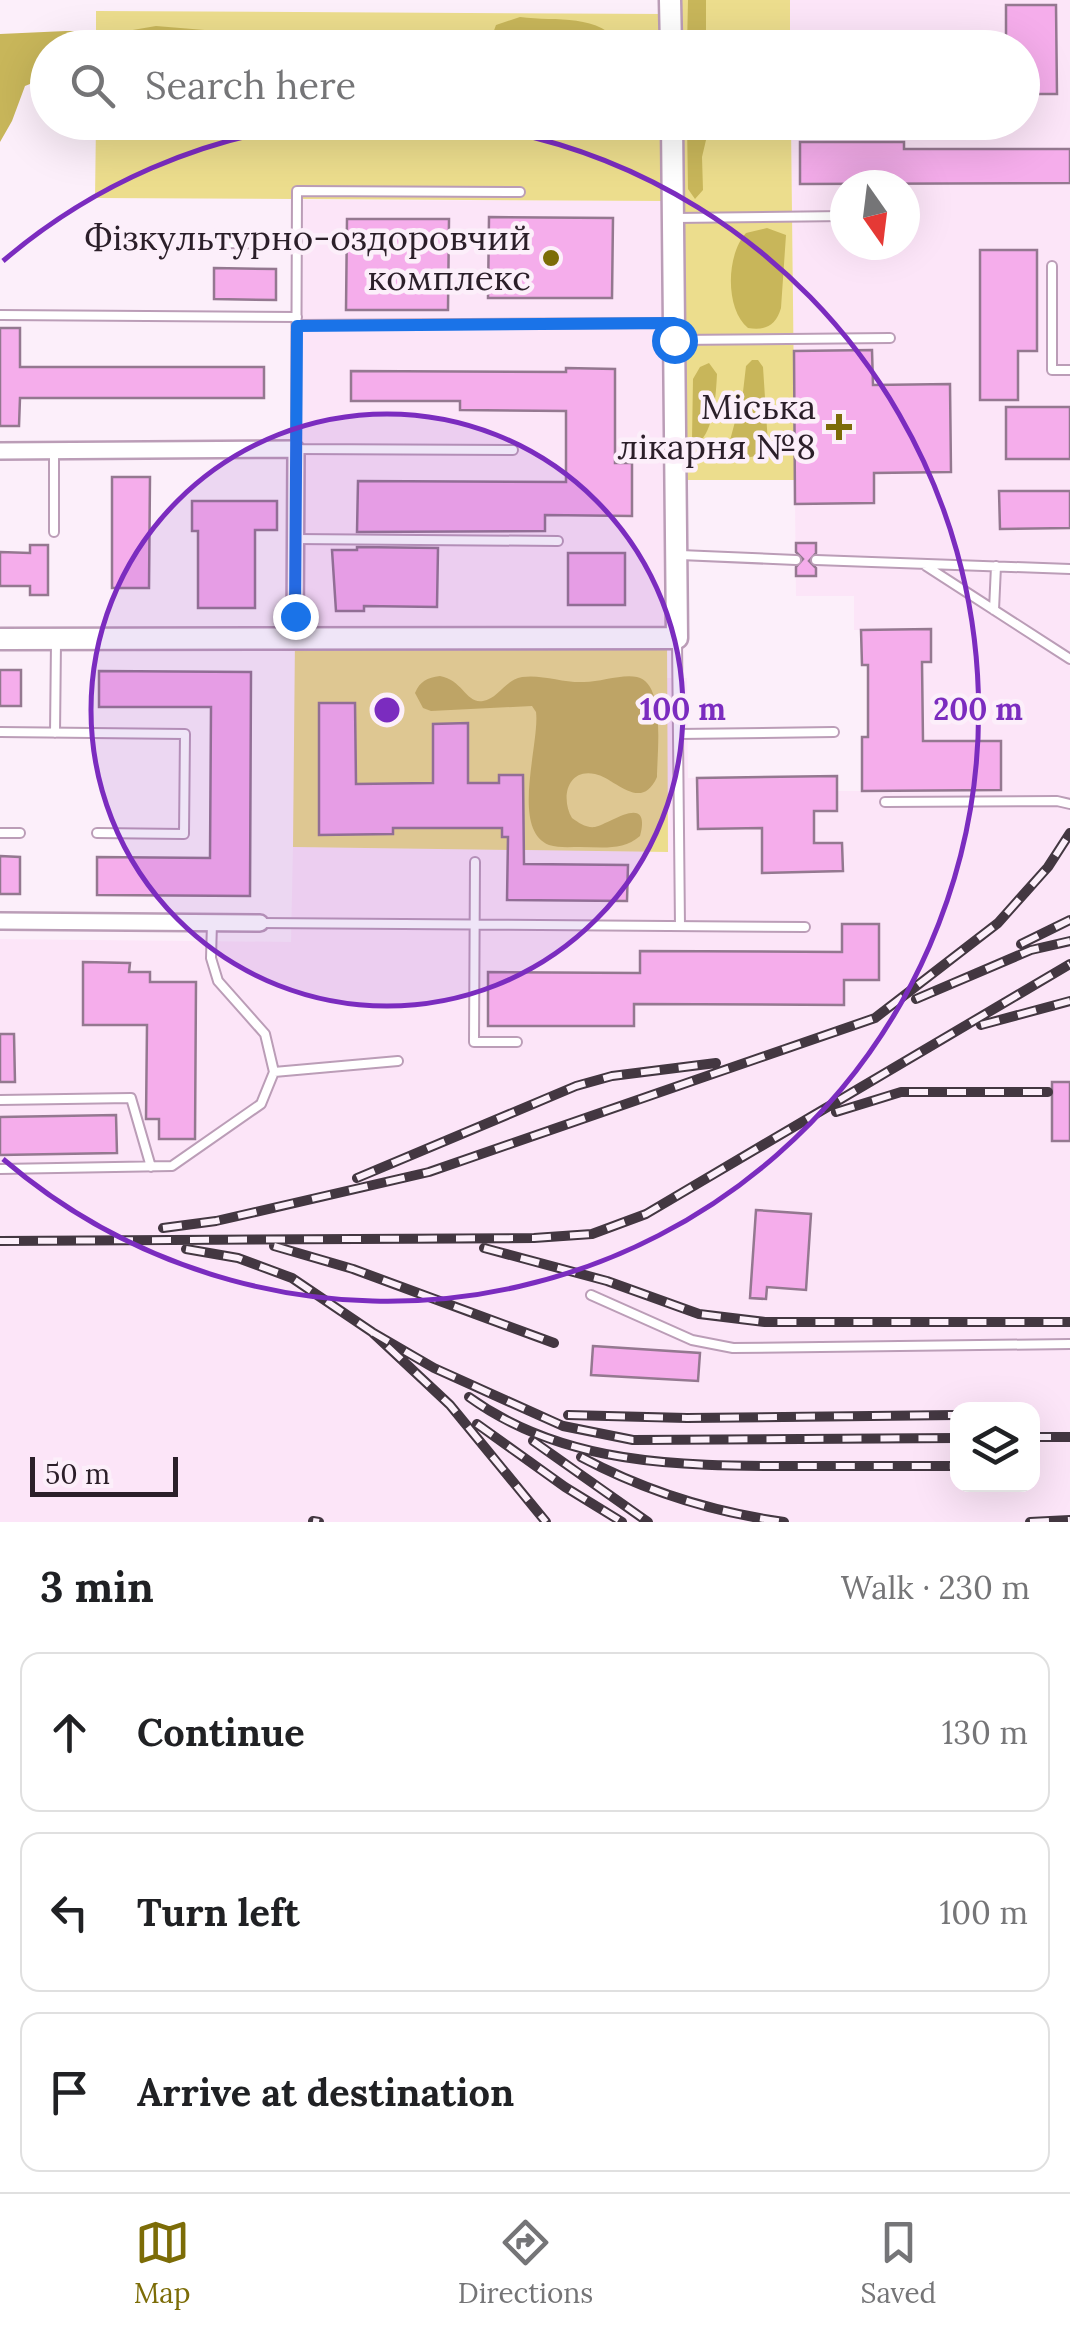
<!DOCTYPE html>
<html lang="en">
<head>
<meta charset="utf-8">
<style>
  :root { --surface:#fff; --page:#f2f2f2; --text:#202124; --muted:#757577; --line:#e0e0e0; --accent:#7c6c07 }
  body { margin:0; font-family:Lora,serif; background:var(--page); color:var(--text) }
  .controls { position:absolute; right:30px; bottom:30px; display:grid; overflow:hidden; border-radius:20px; box-shadow:0 10px 40px #0002 }
  .controls button { width:90px; height:90px; display:grid; place-items:center; padding:0; border:0; border-bottom:2px solid var(--line); background:var(--surface); color:var(--text); font:50px sans-serif }
  .compass { position:absolute; left:830px; top:170px; width:90px; height:90px; border-radius:50%; background:var(--surface); box-shadow:0 10px 40px #0002; rotate:166deg }
  .scale { position:absolute; left:30px; bottom:25px; width:148px; box-sizing:border-box; padding-left:10px; border:5px solid #2b1f29; border-top:0; font-size:28px; line-height:35px; white-space:nowrap; color:#2b1f29; -webkit-text-stroke:8px #fceffa; paint-order:stroke }
  .stop { position:absolute; width:30px; height:30px; margin:-22px; border:8px solid #1a73e8; border-radius:50%; background:#fff }
  .stop.end { background:#1a73e8; border-color:#fff; box-shadow:0 2px 10px #0008 }
  .list { margin:0; padding:0; list-style:none }
  h2 { display:flex; justify-content:space-between; align-items:center; height:130px; margin:0; padding:0 40px; font-size:42px }
  h2 small { font-size:32px; font-weight:400; color:var(--muted) }
  .list li { display:grid; grid-template-columns:65px 1fr auto; gap:30px; align-items:center; box-sizing:border-box; height:160px; margin:0 20px 20px; padding:0 20px; border:2px solid var(--line); border-radius:20px }
  .list b { display:block; font-size:38px; white-space:nowrap }
  .list em { font-size:32px; font-style:normal; color:var(--muted) }
  .icon { flex:none; width:55px; height:55px; fill:none; stroke:currentColor; stroke-width:2; stroke-linecap:round; stroke-linejoin:round }
  .map { position:relative; flex:none; width:1070px; height:1522px; overflow:hidden }
  .search { position:absolute; background:var(--surface); box-shadow:0 10px 40px #0002; left:30px; right:30px; top:30px; height:110px; display:flex; align-items:center; gap:25px; box-sizing:border-box; padding:0 35px; border-radius:55px; color:var(--muted); font-size:38px }
  .sheet { height:670px; background:var(--surface) }
  nav { display:flex; justify-content:space-around; align-items:center; box-sizing:border-box; height:140px; border-top:2px solid var(--line); background:var(--surface); font-size:28px; color:var(--muted) }
  nav a { display:grid; justify-items:center; gap:5px }
  nav .on { color:var(--accent) }
  .map>svg:first-child { display:block }
</style>
</head>
<body>
<div class="map">
<svg width="1070" height="1522" viewBox="0 0 1070 1522">
  <rect width="100%" height="100%" fill="#fceffa"/>
  <path fill="#fce5f8" fill-rule="evenodd" d="M790 0H1070V1522H0V939L291 942 293 847 667 852V678H687L688 778 837 776V791H862V737H868V665H862L861 630H854V596H796L791 123 1022 122V48L790 47ZM845 185H905V245H845ZM958 1410H1032V1484H958Z
    M297 200 667 201 672 638H295Z"/>
  <path fill="#ecdd8d" d="M677 0H790V47H677Z
    M96 11 665 14V47L96 48Z
    M96 123H666L667 201 95 198Z
    M678 123H791L795 480H682Z
    M295 638H667L668 852 293 847Z"/>
  <path fill="#c8b65a" d="M688 0H706V47H687Z
    M520 17C557 22 599 12 623 47H496L492 36 496 25Z
    M156 26 241 33 253 40 256 47H108L109 41 121 32Z
    M66 31H78L87 47 48 48 47 77 25 86 12 121 0 142V34Z
    M687 123H710L702 157 703 190 695 199 688 189Z
    M767 228 786 235 781 308C776 325 766 331 748 328 725 309 726 255 746 233Z
    M752 360H758L763 367 768 444 762 455 739 459 732 453 729 444 743 392 746 366Z
    M709 363 717 374C716 394 714 431 698 443L692 439 693 379 700 367Z
    M440 676C463 680 466 704 483 701 498 699 505 680 522 677 542 674 563 683 584 682 601 682 621 674 637 677 666 683 657 753 657 777 641 813 615 778 595 774 566 768 561 800 572 818 579 823 586 828 595 827 608 825 652 791 640 836 623 851 601 847 580 847 570 847 558 848 549 845 510 830 540 743 536 712L532 706 431 711 423 708 415 693C420 681 427 678 440 676Z"/>
  <path fill="#f5adeb" stroke="#947890" stroke-width="2.5" d="M1006 5H1056L1057 94H1022V48H1006Z
    M800 142H904V149H1070V183L800 184Z
    M489 217 613 218 612 298H488Z
    M347 219H449L448 310H346Z
    M980 250H1037V351H1018V400H980Z
    M214 268 276 269V300L214 299Z
    M0 328H20V367H264V398H20L19 426H0Z
    M872 350 873 385 950 384 951 472 874 473V503L795 504 794 351Z
    M566 368 615 369V463H632V516L545 515V531L357 532 358 481 566 482V411L460 410V401H351V371L566 372Z
    M1006 407H1070V459H1006Z
    M112 477H150L149 588H112Z
    M999 491H1070V528L1000 529Z
    M192 501H277V530H255V608H198V531H192Z
    M796 543H816V553L809 561 816 568V576H796V567L803 559 796 552Z
    M30 545H48V595H30V586H0V552L30 553Z
    M357 547 438 548 437 607 364 606V611H336L332 550H357Z
    M568 553H625V605H568Z
    M931 629V662H922L923 741H1001V790L862 791V737H868V665H862L861 630Z
    M0 670H21V706H0Z
    M99 671 251 672 250 896 97 895V857L210 858 211 707H99Z
    M319 703H355L356 784 433 783V724L468 723V783H499V775H523L524 864 628 865 627 901 507 900 508 837H502V828H393V834L319 835Z
    M837 776V811H814V843H842L843 871 762 873V828L698 829 697 778Z
    M0 856 20 857V894H0Z
    M842 924H879V980H844V1005L634 1004V1026H488V972L640 973V951L842 952Z
    M83 962 130 963 129 972H150V982H196L195 1139H159V1119H146L147 1025H83Z
    M0 1034H14L15 1082H0Z
    M1052 1082H1070V1141H1052Z
    M116 1115 117 1153 0 1155V1117Z
    M756 1210 811 1214 806 1290 767 1287 766 1299 750 1298Z
    M593 1346 700 1353 698 1381 591 1375Z"/>
  <g fill="none" stroke-linecap="round" stroke-linejoin="round">
    <defs>
      <path id="service" d="M675 218 845 216
        M217 243 297 244
        M1052 266V370H1070
        M0 315 297 317
        M297 325 672 323
        M675 340 890 338
        M513 450 296 449 297 191 520 192
        M54 532V451
        M296 539 558 541
        M680 555 796 560
        M816 560 1070 569
        M926 566 1070 659
        M994 610 996 566
        M677 641 680 926
        M0 732 185 734 184 834 97 833
        M55 733 56 642
        M678 734 834 732
        M885 802 1057 801 1070 804
        M0 833H20
        M475 862 474 1042H517
        M260 923 805 927
        M274 1072 398 1061
        M0 1100 131 1098 151 1167
        M0 1169 172 1166 261 1104 274 1072 265 1034 218 981 211 958 212 923
        M591 1295 692 1340 733 1348 1070 1344"/>
      <path id="minor" d="M0 451 296 449 295 638
        M0 921 260 923"/>
      <path id="tertiary" d="M670 0 671 48
        M0 639 677 638 672 122"/>
    </defs>
    <use href="#service" stroke="#bb9db7" stroke-width="12"/>
    <use href="#minor" stroke="#bb9db7" stroke-width="20"/>
    <use href="#tertiary" stroke="#bb9db7" stroke-width="25"/>
    <use href="#service" stroke="#fff" stroke-width="8"/>
    <use href="#minor" stroke="#fff" stroke-width="15"/>
    <use href="#tertiary" stroke="#fff" stroke-width="20"/>
    <defs>
      <path id="rail" d="M1021 944 1070 920
        M916 999 1031 950 1070 941
        M981 1025 1070 1001
        M836 1112 901 1092H1048
        M357 1178 576 1086 612 1076 716 1063
        M163 1228 216 1221 429 1172 875 1018 998 923 1048 867 1070 833
        M0 1241 534 1238 592 1234 646 1214 1070 964
        M274 1246 353 1269 554 1343
        M484 1248 607 1281 699 1314 765 1322H1070
        M186 1249 238 1258 292 1278 372 1332 450 1405 546 1522
        M372 1332 434 1368 563 1426 633 1440 958 1438
        M469 1397C563 1465 679 1466 790 1466 846 1466 902 1466 958 1466
        M568 1415 687 1418 958 1415
        M477 1424 565 1487 622 1522
        M1032 1437H1070
        M533 1441 648 1522
        M581 1457C645 1491 712 1512 784 1522
        M313 1521 319 1522
        M1030 1522 1070 1520"/>
    </defs>
    <use href="#rail" stroke="#433741" stroke-width="10"/>
    <use href="#rail" stroke="#fceffa" stroke-width="6" stroke-dasharray="19" stroke-linecap="butt"/>
  </g>
  <g fill="none" stroke-linecap="round" stroke-linejoin="round">
    <path stroke="#1a73e8" stroke-width="12" d="M295 616 297 326 674 323V340"/>
  </g>
  <circle cx="387" cy="710" r="296" fill="#7b2cbf" fill-opacity=".12"/>
  <g fill="none" stroke="#7b2cbf" stroke-width="5">
    <circle cx="387" cy="710" r="296"/>
    <path d="M3 261A591 591 0 0 1 320 123M454 123A591 591 0 1 1 3 1159"/>
  </g>
  <g fill="#7c6c07" stroke="#fceffa" stroke-width="4">
    <circle cx="551" cy="258" r="10"/>
    <path d="M834 412h10v10h10v10h-10v10h-10v-10h-10v-10h10z"/>
  </g>
  <g text-anchor="middle" stroke-width="9" stroke-linejoin="round" paint-order="stroke">
    <g font-size="35" fill="#2b1f29" stroke="#fceffa" text-anchor="end">
      <text x="531" y="250">Фізкультурно-оздоровчий<tspan x="531" dy="40">комплекс</tspan></text>
      <text x="816" y="419">Міська<tspan x="816" dy="40">лікарня №8</tspan></text>
    </g>
  </g>
  <circle cx="387" cy="710" r="15" fill="#7b2cbf" stroke="#fceffa" stroke-width="5"/>
  <g font-size="30" text-anchor="middle" font-weight="bold" fill="#7b2cbf" stroke="#fceffa" stroke-width="9" stroke-linejoin="round" paint-order="stroke">
    <text x="683" y="720">100 m</text>
    <text x="978" y="720">200 m</text>
  </g>
</svg>
<div class="controls">
<button><svg class="icon" aria-label="layers" viewBox="0 0 24 24"><path d="M12 4l9 5-9 5-9-5zM3 14l9 5 9-5"/></svg></button>
</div>
<svg class="compass" viewBox="-18 -18 36 36"><path d="M0-13l5 13h-10z" fill="#e53935"/><path d="M0 13l5-13h-10z" fill="#757577"/></svg>
<div class="scale">50 m</div>
<div class="stop" style="left:674px;top:340px"></div>
<div class="stop end" style="left:295px;top:616px"></div>
<div class="search"><svg class="icon" aria-label="search" viewBox="0 0 24 24"><circle cx="10" cy="10" r="6"/><path d="M15 15l6 6"/></svg>Search here</div>
</div>
<section class="sheet">
<h2>3 min<small>Walk · 230 m</small></h2>
<ul class="list">
<li><svg class="icon" aria-label="ahead" viewBox="0 0 24 24"><path d="M12 20V5M6 11l6-6 6 6"/></svg><div><b>Continue</b></div><em>130 m</em></li>
<li><svg class="icon" aria-label="left" viewBox="0 0 24 24"><path d="M17 20v-9H6M10 6l-5 5 5 5"/></svg><div><b>Turn left</b></div><em>100 m</em></li>
<li><svg class="icon" aria-label="arrive" viewBox="0 0 24 24"><path d="M6 21V4h12l-3 4 3 4H6"/></svg><div><b>Arrive at destination</b></div></li>
</ul>
</section>
<nav>
<a class="on"><svg class="icon" aria-label="map" viewBox="0 0 24 24"><path d="M3 6l6-2 6 2 6-2v14l-6 2-6-2-6 2zM9 4v14M15 6v14"/></svg>Map</a>
<a><svg class="icon" aria-label="directions" viewBox="0 0 24 24"><path d="M12 3l9 9-9 9-9-9zM9 14v-3h6M13 9l2 2-2 2"/></svg>Directions</a>
<a><svg class="icon" aria-label="saved" viewBox="0 0 24 24"><path d="M7 4h10v16l-5-4-5 4z"/></svg>Saved</a>
</nav>
</body>
</html>
